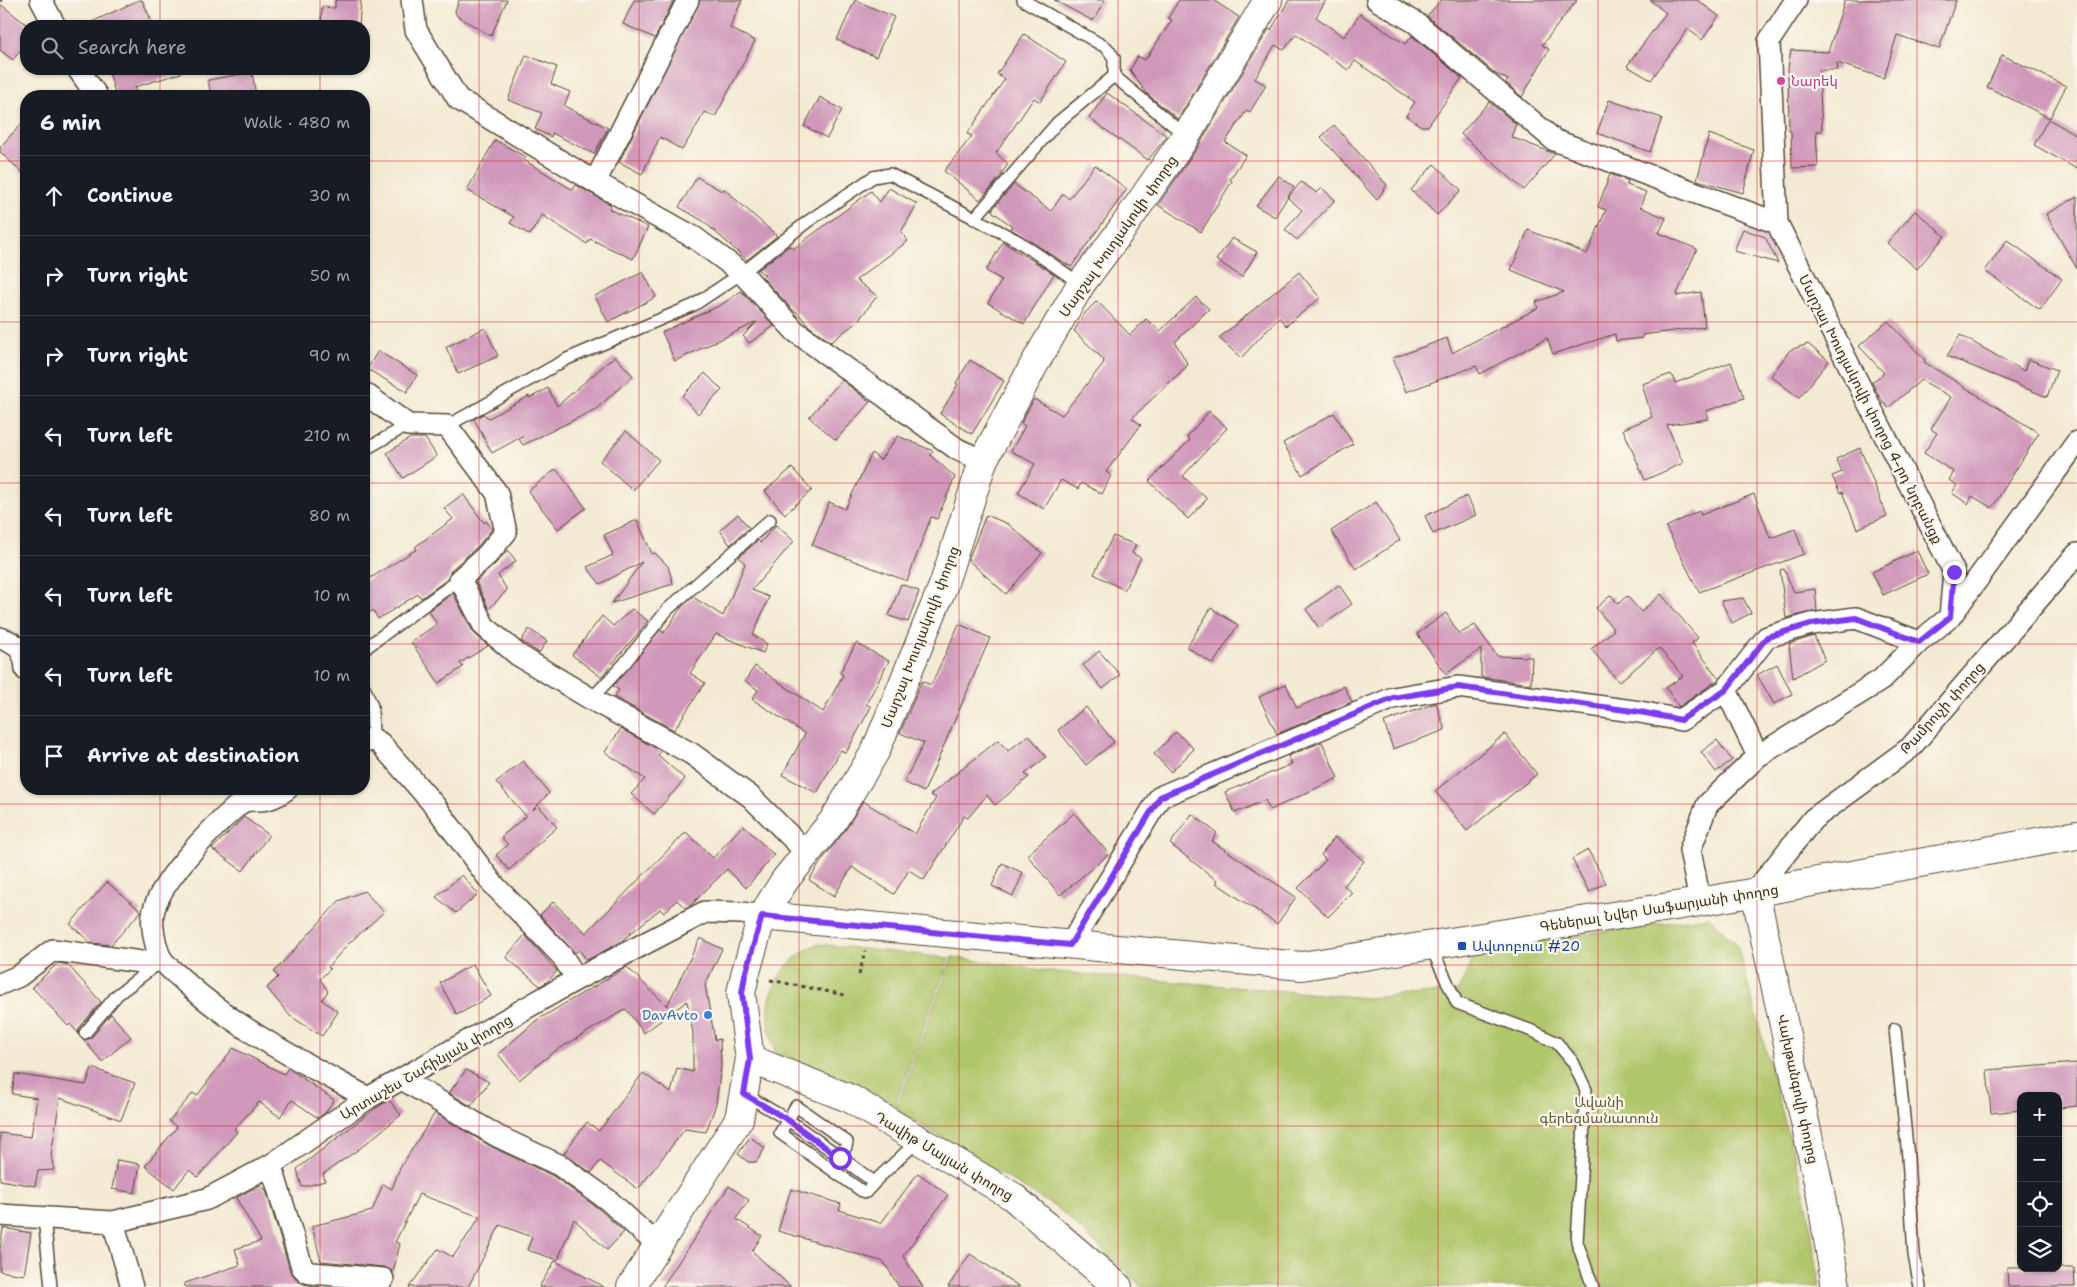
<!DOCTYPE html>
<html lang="en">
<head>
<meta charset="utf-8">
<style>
  :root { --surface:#171b24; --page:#20242c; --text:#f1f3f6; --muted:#9ea1a6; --line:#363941 }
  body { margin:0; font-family:"Shantell Sans","Noto Sans Armenian",sans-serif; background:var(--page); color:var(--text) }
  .controls { position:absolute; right:15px; bottom:15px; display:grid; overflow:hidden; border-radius:10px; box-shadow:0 1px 4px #0004 }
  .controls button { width:45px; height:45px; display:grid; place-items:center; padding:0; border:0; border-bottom:1px solid var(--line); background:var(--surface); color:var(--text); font:25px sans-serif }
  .stop { position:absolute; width:15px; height:15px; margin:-11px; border:4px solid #7c3aed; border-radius:50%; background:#fff }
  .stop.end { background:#7c3aed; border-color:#fff; box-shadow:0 1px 5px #0008 }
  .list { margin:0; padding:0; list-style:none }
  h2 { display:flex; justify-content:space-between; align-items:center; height:65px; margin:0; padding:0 20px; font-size:21px }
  h2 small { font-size:16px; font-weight:400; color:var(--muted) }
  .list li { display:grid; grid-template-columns:32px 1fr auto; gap:15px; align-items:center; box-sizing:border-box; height:80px; padding:0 20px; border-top:1px solid var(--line) }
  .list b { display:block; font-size:19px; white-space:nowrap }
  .list em { font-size:16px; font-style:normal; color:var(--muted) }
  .icon { flex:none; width:28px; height:28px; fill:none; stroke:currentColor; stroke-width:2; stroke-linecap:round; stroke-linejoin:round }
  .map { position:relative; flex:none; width:2077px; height:1287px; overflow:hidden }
  .search { position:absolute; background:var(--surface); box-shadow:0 1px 4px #0004; left:20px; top:20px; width:350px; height:55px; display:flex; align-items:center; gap:12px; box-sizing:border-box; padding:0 18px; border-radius:20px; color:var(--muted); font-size:19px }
  .panel { position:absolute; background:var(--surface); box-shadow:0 1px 4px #0004; left:20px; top:90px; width:350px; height:705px; border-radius:20px }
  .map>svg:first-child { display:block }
</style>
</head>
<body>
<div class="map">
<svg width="2077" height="1287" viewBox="0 0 2077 1287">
  <rect width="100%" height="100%" fill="#fbf7ec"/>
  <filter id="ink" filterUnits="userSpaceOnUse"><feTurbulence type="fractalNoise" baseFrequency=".02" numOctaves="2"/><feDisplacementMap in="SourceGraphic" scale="10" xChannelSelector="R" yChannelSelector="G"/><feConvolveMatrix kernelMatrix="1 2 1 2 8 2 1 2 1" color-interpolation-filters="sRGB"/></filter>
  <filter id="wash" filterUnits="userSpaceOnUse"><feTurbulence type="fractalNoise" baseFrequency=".0096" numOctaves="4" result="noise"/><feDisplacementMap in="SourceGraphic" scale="20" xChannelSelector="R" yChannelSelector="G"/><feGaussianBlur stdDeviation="1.12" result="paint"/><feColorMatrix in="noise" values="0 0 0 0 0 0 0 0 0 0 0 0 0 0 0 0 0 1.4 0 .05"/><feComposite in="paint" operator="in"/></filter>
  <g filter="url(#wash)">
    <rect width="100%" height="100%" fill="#f3ead3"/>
    <path fill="#b0c66a" stroke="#767844" d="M1709 917 1737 944 1807 1204 1820 1287H1142L1060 1210 896 1110 952 957 1057 972 1368 998 1458 991 1477 949Z
      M817 944 949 958 894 1108 776 1054C758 1009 772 965 817 944Z"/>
    <g id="blocks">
      <path fill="#d098ba" d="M139 0H142L154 26H83Z
        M335 0H361L359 26H321L322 7 335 8Z
        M459 0H507L491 36 457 16 455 11Z
        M634 0H674L655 38 623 24Z
        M700 0H742L730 28 755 41 715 117 705 112 682 150 660 137 642 174 619 162Z
        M855 0 894 17 876 57 837 40Z
        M1054 0H1105L1093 21Z
        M1179 0H1213L1239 17 1178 119 1146 93 1130 70 1138 56 1145 60 1172 20 1168 18Z
        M1289 0H1326L1316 17 1344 37 1360 14 1405 44 1412 36 1462 78 1428 126H1421L1406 116 1415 102 1355 61 1348 70 1296 34 1284 50 1275 45 1255 79 1266 85 1250 112 1247 110 1225 142 1246 155 1230 179 1232 181 1201 232 1158 205 1199 145 1269 29 1271 30Z
        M1441 0H1577L1542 45 1549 49 1522 97 1506 83 1508 80 1496 74 1427 16Z
        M1650 0H1697L1719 16 1702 40 1688 29 1651 80 1627 66 1666 13Z
        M1845 0H1956L1939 49 1897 35 1884 78 1837 63 1838 70H1819L1822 131H1816L1818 167 1792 168 1791 131H1789L1788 68 1791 50 1828 52Z
        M0 4 26 24V43L13 60 0 50Z
        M1024 34 1066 62 1040 102 1034 98 996 153 1008 164 1001 174 1002 175 980 200 944 171 972 136 967 134 1005 79 997 74Z
        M526 55 557 67 551 84 570 92 564 106 608 128 594 154 552 133 551 137 535 129 542 113 508 100Z
        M2002 55 2066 86 2050 118 1987 87Z
        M108 69H180L181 73 135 87 138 96H116Z
        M252 72 256 96H211L208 80Z
        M1107 93 1167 136 1148 160 1089 118Z
        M820 97 842 110 827 138 804 126Z
        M1609 100 1662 118 1650 152 1597 133Z
        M1489 102 1516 124 1511 137 1555 154 1524 190 1461 134Z
        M26 119V176L0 152V147Z
        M2048 119 2077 135V169L2034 145Z
        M1334 125 1387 185 1377 200 1321 137Z
        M1709 134 1754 150 1743 193 1697 180Z
        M495 140 526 157 524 160 573 190 576 185 611 205 609 209 648 227 633 259 590 239 587 244 542 215 530 235 510 223 514 217 467 190Z
        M1434 164 1461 190 1437 215 1411 190Z
        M1095 165 1127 189 1071 267 1011 229 1012 226 993 212 992 210 1014 184 1051 211 1063 194 1069 199Z
        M1610 174 1628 181 1627 185 1646 192 1640 207 1666 218 1659 233 1697 249 1676 296 1701 292 1705 327 1642 335V338L1616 341 1615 334 1553 354 1547 338 1480 374 1476 366 1406 392 1393 358 1447 338 1452 353 1538 308 1536 302 1564 292 1511 270 1528 230 1587 254 1606 210 1598 207Z
        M1279 176 1294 187 1275 217 1256 206Z
        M697 177 722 191 724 189 777 236 747 260 703 221 679 207Z
        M1301 182 1317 193 1322 188 1335 200 1297 240 1285 230 1302 210 1288 198Z
        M889 188 917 204 901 232 908 241 856 280 877 296 858 321 831 342 809 326 796 311 795 312 762 277 765 275 758 270 789 246 793 249 871 191 880 202Z
        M2077 197V269L2046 214Z
        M1915 211 1945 236 1917 269 1887 243Z
        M1743 229 1765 237 1778 263 1734 251Z
        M1232 238 1257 252 1242 277 1216 260Z
        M2007 240 2062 279 2040 310 1985 271Z
        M1003 242 1054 274 1024 324 988 303 1002 280 986 271Z
        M643 272 656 297 608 322 595 296Z
        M1299 272 1320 298 1286 326 1279 317 1241 358 1219 338Z
        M741 291 774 326 749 343 743 336 757 322 675 361 662 332 721 305Z
        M1196 297 1209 309 1175 342 1188 365 1132 418 1141 425 1106 472 1111 475 1102 494 1081 483 1078 489 1061 480 1044 509 1018 493 1035 464 1011 451 1025 426 1021 423 1034 399 1062 415 1103 364 1104 360 1074 331 1085 313 1097 301 1130 335 1146 319 1160 331Z
        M1888 321 1925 360 1924 362 2039 433 1992 508 1972 496 1968 504 1952 493 1957 485 1949 480 1954 472 1924 453 1937 433 1931 429 1951 397 1921 380 1888 408 1879 396 1872 382 1884 373 1859 346Z
        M485 328 498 356 458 374 446 347Z
        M1960 335 2024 371 2028 359 2057 370 2047 397 1947 356Z
        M1808 344 1829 361 1799 398 1771 376 1790 350Z
        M378 351 417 375 407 392 367 369Z
        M615 356 633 376 596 409 523 445 519 439 523 436 492 453 474 419 483 414 489 418 529 396 530 398 548 388 557 406Z
        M970 360 1004 381 972 434 940 414 958 384 956 383Z
        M1731 362 1744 398 1706 411 1708 419 1667 425 1683 463 1645 480 1623 429 1652 417 1642 384 1671 374 1675 383Z
        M705 373 722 390 698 414 682 396Z
        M842 380 870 402 836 440 809 417Z
        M1209 411 1227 428 1183 476 1207 499 1188 519 1149 481 1190 440 1187 437Z
        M1334 413 1353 444 1302 475 1283 443Z
        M626 431 659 460 633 490 600 461Z
        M898 436 933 451 930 455 955 477 937 519 931 517 907 581 812 545 829 502 845 509 872 453 880 460Z
        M410 438H425L437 456 403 478 387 453Z
        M1860 448 1887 516 1857 529 1842 492 1840 493 1832 476 1842 472 1836 459Z
        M792 468 812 490 785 514 765 491Z
        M556 469 586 508 558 529 528 491Z
        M463 494 484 523 486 521 492 529 478 546 451 570 448 579 421 598 418 594 378 619 373 610 364 617V582L417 549 415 547 453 519 444 508Z
        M1754 494 1770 538 1795 529 1804 554 1699 592 1666 527 1699 511 1701 515Z
        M1467 496 1476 515 1433 534 1425 516Z
        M1376 502 1400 540 1356 569 1331 531Z
        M738 514 749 528 730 545 720 530Z
        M986 515 1008 524 1042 553 1006 594 968 560Z
        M637 520 652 554 655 553 668 566 673 584 612 603 642 562 600 584 587 567 613 555 604 535Z
        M776 525 794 541 752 590 769 597 753 635 767 644 763 653 716 634 690 673 705 683 674 730 614 697 619 690 613 686 660 630 664 633 680 609 693 597 723 616 745 564 739 557 758 540 760 543Z
        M1113 536 1136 545 1132 553 1141 558 1124 590 1094 574Z
        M508 550 516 561 498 575 507 590 489 609 476 582 495 564Z
        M1917 551 1928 574 1883 595 1872 572Z
        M1784 569 1794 592 1815 589 1817 611 1786 618 1780 570Z
        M901 584 919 591 908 622 889 616Z
        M1339 585 1352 604 1319 628 1306 609Z
        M453 593 473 632 488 646 460 663 463 667 439 683 411 642 437 624 429 611Z
        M1661 594 1698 638 1692 643 1719 679 1679 707 1666 688 1683 676 1659 648 1619 682 1591 649 1614 630 1596 608 1611 595 1618 604 1627 596 1641 612Z
        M1743 598 1751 613 1732 623 1721 601Z
        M1211 608 1238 625 1213 664 1187 647Z
        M632 609 648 621 601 677 572 655 602 616 613 626Z
        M1446 613 1459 634 1475 625 1497 656 1532 657 1531 684 1481 677V649L1446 674 1417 634Z
        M959 624 990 638 924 792 904 782 924 743 900 733 922 681 931 685Z
        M529 629 547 641 539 653 521 641Z
        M1814 636 1825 660 1793 678 1789 644Z
        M856 643 889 661 866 704 871 707 846 753 841 750 817 793 782 775 805 734 752 699 758 690 745 681 755 666 823 712 843 675 840 673Z
        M1099 651 1120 675 1103 689 1083 665Z
        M1777 664 1792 694 1774 704 1757 675Z
        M1286 684 1297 708 1344 686 1352 702 1277 734 1259 697Z
        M1436 703 1445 730 1393 749 1384 722Z
        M1086 707 1114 742 1086 765 1058 730Z
        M621 729 661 751 658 755 685 779 654 814 631 794 645 779 605 752Z
        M1176 732 1194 749 1171 772 1154 754Z
        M1505 734 1537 774 1467 831 1435 791Z
        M1029 735 1046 757 1025 774 1029 777 995 805 987 795 968 818 964 816 924 880 909 870 894 894 852 867 834 896 809 880 822 860 846 829 863 801 915 834 936 798 930 795 998 740 1008 751Z
        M1717 740 1732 760 1716 772 1701 752Z
        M1322 742 1338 778 1270 810 1265 800 1235 813 1225 792 1292 764 1288 756Z
        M523 761 549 793 533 810 538 805 557 827 509 870 496 855 508 845 501 837 526 816 496 782Z
        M1074 813 1109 854 1060 895 1027 855Z
        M1192 814 1217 833 1212 841 1296 897 1277 924 1216 883 1218 881 1170 844Z
        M244 817 269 835 243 871 212 849Z
        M743 825 774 855 746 888 727 869 691 905 685 908 677 900 664 913 660 909 619 943 587 960 579 950 575 953 540 915 553 902 586 933 686 832 713 858Z
        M1335 837 1364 861 1344 886 1352 893 1328 917 1298 888 1326 860 1321 855Z
        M1588 850 1606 883 1589 892 1572 859Z
        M1002 863 1023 873 1013 896 992 886Z
        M462 875 478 894 456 913 436 897Z
        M107 882 141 911 111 945 91 943 70 924Z
        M364 891 384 912 347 945 328 967 330 969 320 979 328 991 322 1000 338 1012 322 1036 290 1016 267 988 278 977 274 972 339 901Z
        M525 935 557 971 548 981 540 986 506 957Z
        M700 938 722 949 705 985 715 1040 720 1039 721 1066 716 1104 706 1132 685 1129 638 1189 600 1161 591 1173 564 1153 587 1122 599 1131 643 1073 671 1093 677 1068 693 1072V1033L687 1001 644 1033 626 1009 552 1053 519 1080 498 1054 537 1020 627 967 667 1006Z
        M58 963 68 965 101 1002 79 1028 78 1033 70 1024 68 1026 32 987Z
        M473 964 491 996 457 1015 440 983Z
        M111 1014 131 1037 102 1062 84 1040 91 1038Z
        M233 1048 284 1074 288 1068 334 1100 325 1113 318 1118 292 1100 280 1117 259 1102 234 1129 237 1132 198 1177 189 1170 174 1189 145 1166 177 1127 169 1121 193 1093 197 1096Z
        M2077 1063V1106L2058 1108V1096H2021V1110L1991 1113 1987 1070Z
        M92 1068 135 1083 121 1120 60 1098 51 1155 54 1170 38 1171 35 1186 0 1180V1133L31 1137 37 1098 12 1094 15 1074 86 1085Z
        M466 1070 489 1082 471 1106 449 1093Z
        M389 1100 401 1115 359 1149 323 1174 325 1181 302 1187 297 1169 373 1110Z
        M435 1113 492 1147 553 1176 599 1209 624 1232 607 1250 574 1219 558 1260 527 1250 532 1237 500 1225 468 1287H409L438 1249 453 1257 480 1217 419 1194 395 1242 400 1244 393 1272 384 1267 321 1261 312 1226 372 1211 383 1184 392 1189 400 1168Z
        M750 1137 765 1148 756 1162H748L738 1154Z
        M117 1160 140 1164 135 1193 112 1189Z
        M918 1173 948 1195 903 1256 923 1287H899L884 1262 778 1231 791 1189 841 1204 839 1210 881 1223Z
        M260 1185 266 1190 290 1271 298 1281 304 1284 320 1287H185V1283L240 1265 235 1249 261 1241 236 1198Z
        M729 1186 749 1200 736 1219 762 1236 752 1251 791 1287H662Z
        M3 1228 31 1233 24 1275 0 1271V1249Z
        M970 1254 1020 1287H948Z
        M555 1261 573 1270 604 1287H539Z
        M2007 1268H2074L2075 1287H2008Z"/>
    </g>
  </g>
  <g filter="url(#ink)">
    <use href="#blocks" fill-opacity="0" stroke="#574739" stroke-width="1"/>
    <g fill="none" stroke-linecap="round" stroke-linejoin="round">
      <defs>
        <path id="service" d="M1023 0 1107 48 1114 58V76L1186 136
          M974 219 1057 123 1114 76
          M447 426 567 359 694 305 742 273 807 222 873 177 890 174 1018 241 1081 284
          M364 450 408 425
          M364 649 460 579
          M364 687 372 706 373 739
          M591 699 624 664 668 609 770 520
          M1430 945 1457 1003 1535 1032 1557 1043 1573 1062 1586 1090 1577 1242 1593 1287
          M1895 1029 1908 1157 1914 1255 1920 1287
          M85 1033 117 995 159 963
          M744 1094 788 1120 839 1156
          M875 1182 866 1192 862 1191 780 1133 796 1106 847 1142 846 1147 839 1156 874 1182 919 1140
          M44 1217 51 1287"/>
        <path id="minor" d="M41 0 55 26
          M412 0 416 30 458 99 595 182 695 238 742 273 795 331 957 449 983 461
          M1377 0 1416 23 1554 140 1777 223
          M1796 0 1769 41 1777 223 1954 572 1950 617
          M78 69 97 96
          M595 182 688 0
          M364 393 408 425 447 426 497 493 506 532 487 555 460 579 484 626 518 655 591 699 692 754 751 797 807 853
          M0 638C19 644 25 651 26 670
          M1726 690 1758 756
          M364 741 373 739 380 743 435 806 492 883 562 956 577 979
          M287 789C281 793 275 798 267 799 253 802 248 796 236 807 213 827 157 884 153 914 151 925 156 953 163 961 169 969 178 975 185 982 239 1031 305 1063 368 1098
          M1755 892 1813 819 1910 748 2077 554
          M1700 902 1690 850 1707 805 1758 756 1881 680 1919 642 1950 617 2077 442
          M1070 945 1160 797 1393 698 1458 687 1640 712 1681 720 1726 690 1767 637 1811 624 1856 618 1919 642
          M0 984 19 976 53 950 141 962 162 961
          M402 1079 497 1136 559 1165 608 1200 645 1234 660 1242
          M271 1165 302 1267 307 1272 311 1273 383 1279
          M0 1215 113 1222 207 1199 271 1165 368 1098 577 979 705 912 742 913 762 916
          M113 1222 132 1287"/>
        <path id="tertiary" d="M1755 892 1820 1191 1836 1287
          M762 916 1302 966 1700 902 2077 835
          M750 1059 851 1099 1012 1196 1118 1287
          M631 1287 739 1119 750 1059 741 993 745 975 762 916 785 880 833 821 875 752 943 586 983 461 1035 363 1081 284 1122 229 1186 136 1268 0"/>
      </defs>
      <use href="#service" stroke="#574739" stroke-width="14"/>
      <use href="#minor" stroke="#574739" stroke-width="24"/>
      <use href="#tertiary" stroke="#574739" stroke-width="30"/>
      <path stroke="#574739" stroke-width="3" stroke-dasharray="4 4" stroke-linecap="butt" d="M0 1 2 0
        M859 975 865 951
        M770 980 845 995"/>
      <use href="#service" stroke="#fff" stroke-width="11"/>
      <use href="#minor" stroke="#fff" stroke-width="21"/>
      <use href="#tertiary" stroke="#fff" stroke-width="28"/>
    </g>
  </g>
  <g fill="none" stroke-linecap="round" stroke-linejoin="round" filter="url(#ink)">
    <path stroke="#7c3aed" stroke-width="6" d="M840 1158 788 1120 744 1094 750 1059 742 993 745 975 762 916 1070 945 1160 797 1393 698 1458 687 1640 712 1681 720 1726 690 1767 637 1811 624 1856 618 1919 642 1950 617 1954 572"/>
  </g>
  <path fill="none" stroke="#d62828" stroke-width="1" stroke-opacity="0.55" d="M160 0V26M320 0V26M479 0V1287M639 0V1287M799 0V1287M959 0V1287M1118 0V1287M1278 0V1287M1438 0V1287M1598 0V1287M1757 0V1287M1917 0V1287M160 69V96M320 69V96M0 161H26M364 161H2077M0 322H26M364 322H2077M0 483H26M364 483H2077M0 644H26M364 644H2077M160 789V1287M320 789V1287M0 804H2077M0 965H2077M0 1126H2021M2058 1126H2077"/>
  <circle fill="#d1479c" stroke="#fbf7ec" stroke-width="2" cx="1781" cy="81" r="5"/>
  <rect fill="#1a4fb4" stroke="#fbf7ec" stroke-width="2" x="1457" y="941" width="10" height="10" rx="2.5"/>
  <circle fill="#3f7fe0" stroke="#fbf7ec" stroke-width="2" cx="708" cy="1015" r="5"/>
  <g text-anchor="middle" stroke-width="4.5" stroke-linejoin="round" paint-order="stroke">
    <g font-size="14" fill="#b23c85" stroke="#fbf7ec" text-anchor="start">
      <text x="1791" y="86">Նարեկ</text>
    </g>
    <g font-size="14" fill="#3b2a1e" stroke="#fbf7ec">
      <text transform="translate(1118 236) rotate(-55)" y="5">Մարշալ Խուդյակովի փողոց</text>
      <text transform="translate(1871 409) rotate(63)" y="5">Մարշալ Խուդյակովի փողոց 4-րդ նրբանցք</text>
      <text transform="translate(920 637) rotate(-69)" y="5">Մարշալ Խուդյակովի փողոց</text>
      <text transform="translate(1942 708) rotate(-48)" y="5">Թամրուչի փողոց</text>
      <text transform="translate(1659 908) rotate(-9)" y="5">Գեներալ Նվեր Սաֆարյանի փողոց</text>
      <text transform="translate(426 1067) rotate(-30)" y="5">Արտաշես Շահինյան փողոց</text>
      <text transform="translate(1798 1089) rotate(78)" y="5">Վախթանգովի փողոց</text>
      <text transform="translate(944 1156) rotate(31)" y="5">Դավիթ Մալյան փողոց</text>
    </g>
    <g font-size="14" fill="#164399" stroke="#fbf7ec" text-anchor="start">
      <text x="1472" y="951">Ավտոբուս #20</text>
    </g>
    <g font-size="14" fill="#366cbe" stroke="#fbf7ec" text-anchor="end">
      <text x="698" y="1020">DavAvto</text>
    </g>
    <g font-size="14" fill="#5e5935" stroke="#fbf7ec">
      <text x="1599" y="1107">Ավանի<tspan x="1599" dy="16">գերեզմանատուն</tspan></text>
    </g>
  </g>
</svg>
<div class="controls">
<button>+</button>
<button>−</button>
<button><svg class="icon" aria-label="locate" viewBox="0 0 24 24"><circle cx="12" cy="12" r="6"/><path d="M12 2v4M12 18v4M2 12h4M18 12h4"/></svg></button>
<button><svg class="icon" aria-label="layers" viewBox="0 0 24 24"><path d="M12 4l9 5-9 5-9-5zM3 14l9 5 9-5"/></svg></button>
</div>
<div class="stop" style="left:840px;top:1158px"></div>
<div class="stop end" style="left:1954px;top:572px"></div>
<div class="search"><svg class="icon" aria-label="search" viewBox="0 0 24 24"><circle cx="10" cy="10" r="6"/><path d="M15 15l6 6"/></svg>Search here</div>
<section class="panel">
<h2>6 min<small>Walk · 480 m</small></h2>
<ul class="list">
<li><svg class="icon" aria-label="ahead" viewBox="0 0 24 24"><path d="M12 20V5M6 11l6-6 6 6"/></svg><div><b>Continue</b></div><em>30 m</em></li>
<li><svg class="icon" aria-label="right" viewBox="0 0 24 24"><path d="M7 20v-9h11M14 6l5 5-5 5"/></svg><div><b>Turn right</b></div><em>50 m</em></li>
<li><svg class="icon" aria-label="right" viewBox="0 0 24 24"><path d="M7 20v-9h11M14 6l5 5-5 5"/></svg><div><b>Turn right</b></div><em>90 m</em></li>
<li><svg class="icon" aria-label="left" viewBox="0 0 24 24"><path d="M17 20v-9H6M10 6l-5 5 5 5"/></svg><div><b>Turn left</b></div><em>210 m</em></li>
<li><svg class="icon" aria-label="left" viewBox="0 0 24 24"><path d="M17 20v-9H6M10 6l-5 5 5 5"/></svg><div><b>Turn left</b></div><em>80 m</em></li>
<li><svg class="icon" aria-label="left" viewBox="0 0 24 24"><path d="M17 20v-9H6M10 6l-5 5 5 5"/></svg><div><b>Turn left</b></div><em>10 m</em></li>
<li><svg class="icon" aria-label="left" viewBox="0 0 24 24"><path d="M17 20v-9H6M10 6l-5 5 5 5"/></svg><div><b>Turn left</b></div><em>10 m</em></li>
<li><svg class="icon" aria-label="arrive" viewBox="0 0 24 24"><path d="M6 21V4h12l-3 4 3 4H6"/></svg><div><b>Arrive at destination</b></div></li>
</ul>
</section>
</div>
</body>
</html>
